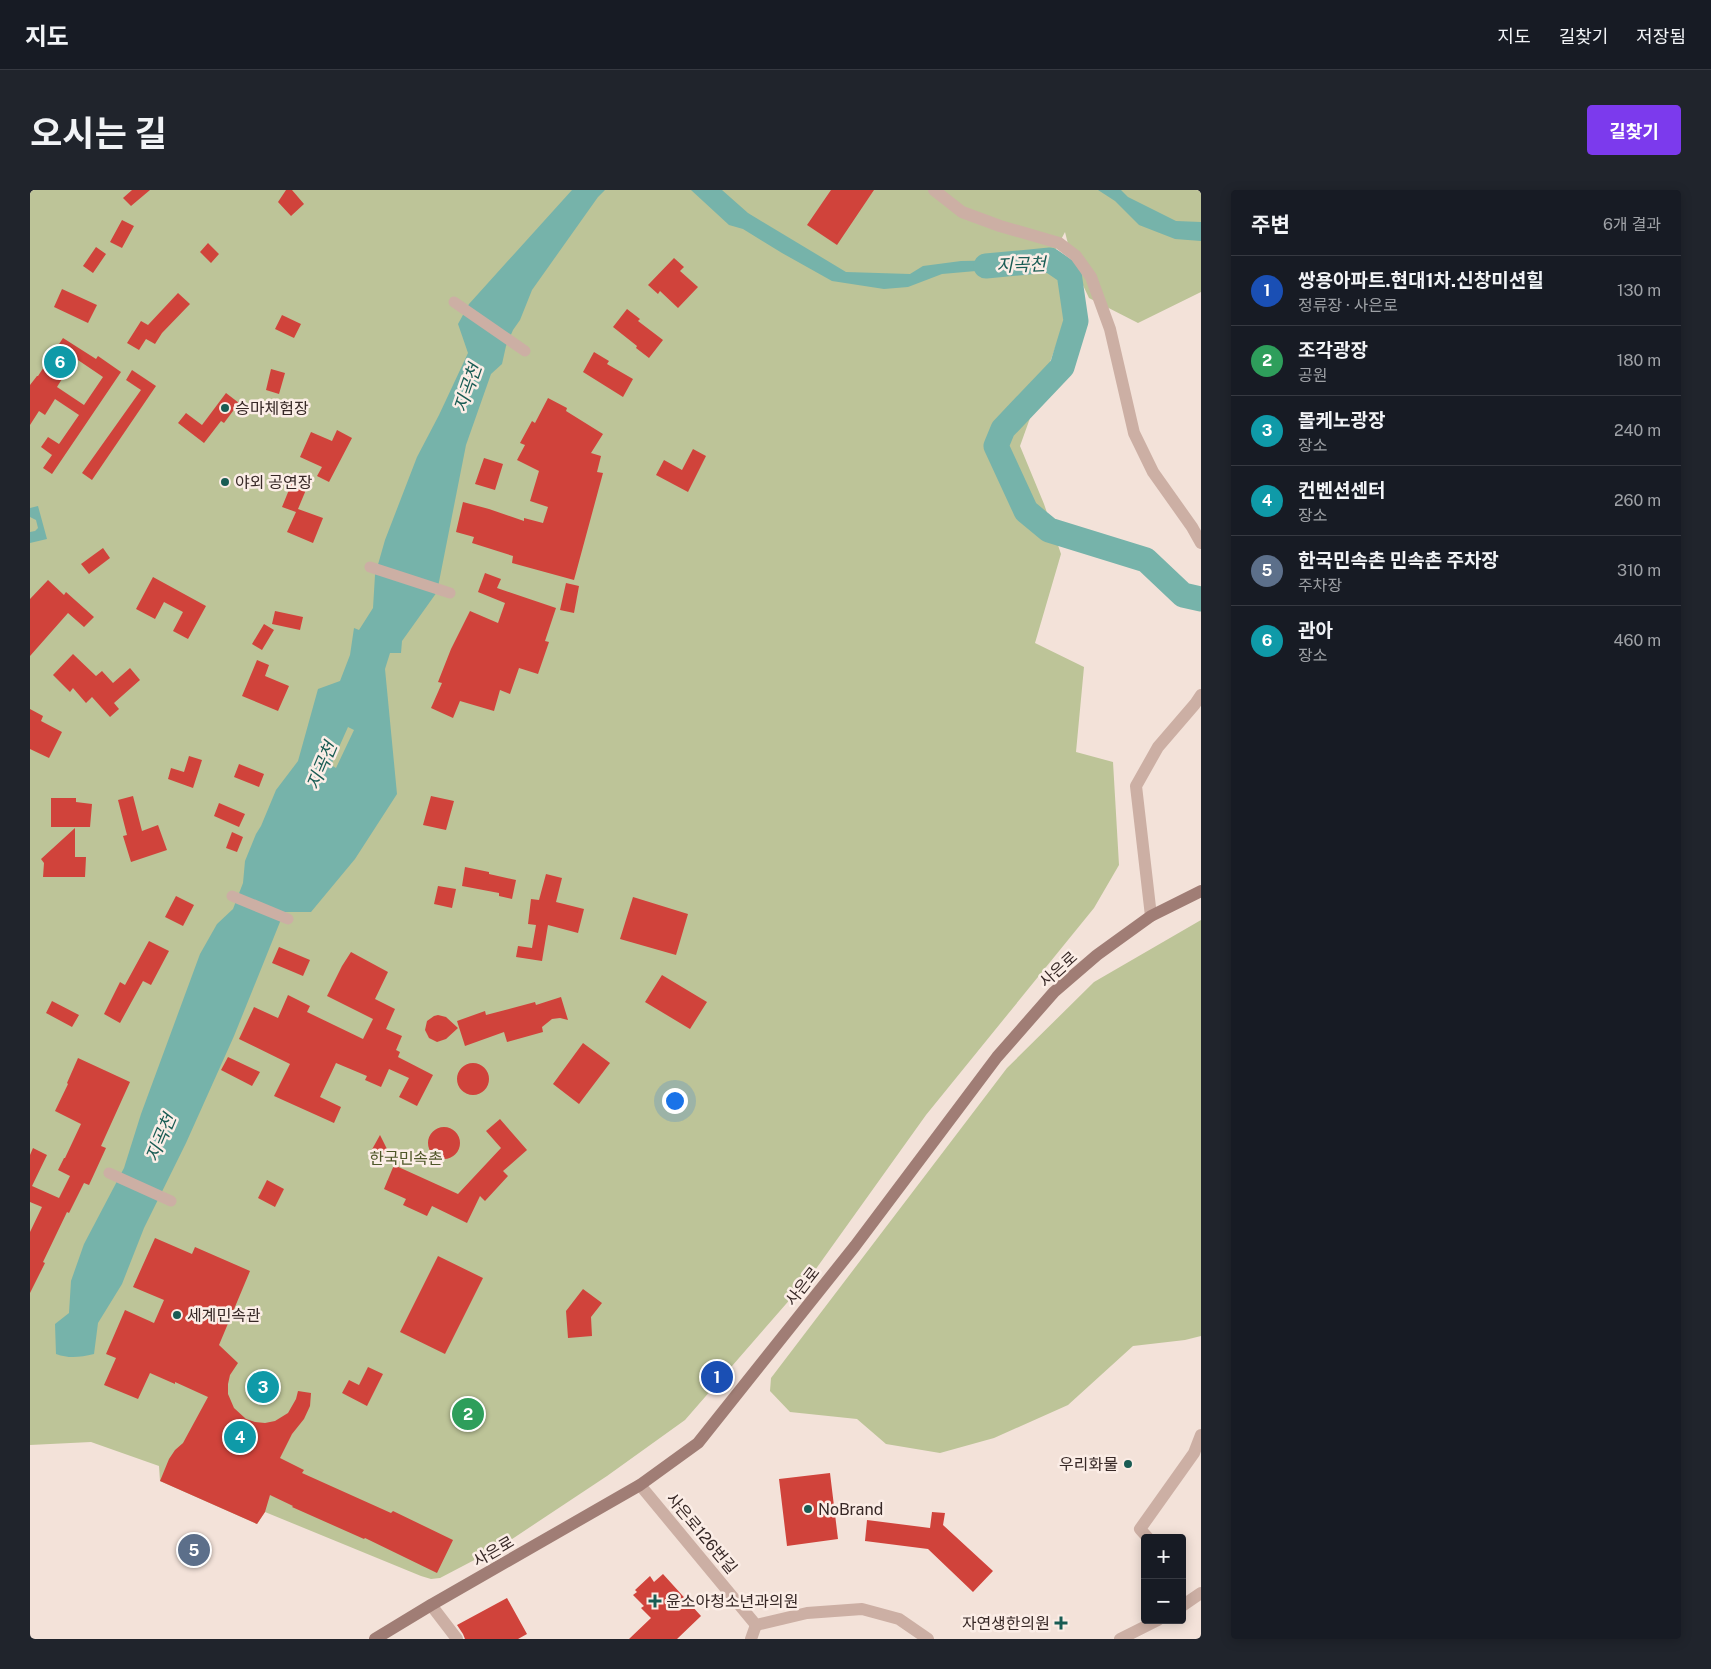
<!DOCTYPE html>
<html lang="ko">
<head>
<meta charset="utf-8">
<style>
  :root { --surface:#171b24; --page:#20242c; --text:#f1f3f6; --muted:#9ea1a6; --line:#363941; --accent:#7c3aed }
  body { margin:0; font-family:"Public Sans","Noto Sans KR",sans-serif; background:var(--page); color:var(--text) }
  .controls { position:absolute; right:15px; bottom:15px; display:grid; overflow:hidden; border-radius:5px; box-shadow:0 2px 12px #0003 }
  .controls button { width:45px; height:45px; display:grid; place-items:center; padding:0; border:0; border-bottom:1px solid var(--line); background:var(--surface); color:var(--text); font:25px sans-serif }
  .you { position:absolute; left:644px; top:910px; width:18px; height:18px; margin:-12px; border:4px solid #fff; border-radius:50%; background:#1a73e8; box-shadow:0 0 0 8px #1a73e833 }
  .badge { display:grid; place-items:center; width:32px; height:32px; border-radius:50%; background:var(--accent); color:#fff; font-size:16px; font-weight:700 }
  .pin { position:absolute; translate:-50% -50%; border:2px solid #fff; box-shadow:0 1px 5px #0006 }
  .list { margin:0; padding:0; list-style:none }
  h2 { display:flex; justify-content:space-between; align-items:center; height:65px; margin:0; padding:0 20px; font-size:21px }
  h2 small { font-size:16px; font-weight:400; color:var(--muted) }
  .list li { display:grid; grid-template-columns:32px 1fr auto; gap:15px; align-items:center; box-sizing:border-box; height:70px; padding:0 20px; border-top:1px solid var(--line) }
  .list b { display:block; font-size:19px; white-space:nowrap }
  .list p { margin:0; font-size:16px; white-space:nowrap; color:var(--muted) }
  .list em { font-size:16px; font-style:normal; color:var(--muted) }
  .map { position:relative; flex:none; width:1171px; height:1449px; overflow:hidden; border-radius:5px }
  header { display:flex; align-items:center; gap:30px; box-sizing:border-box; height:70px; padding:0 25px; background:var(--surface); border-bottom:1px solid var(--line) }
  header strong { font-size:24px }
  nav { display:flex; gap:28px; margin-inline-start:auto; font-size:18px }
  .intro { display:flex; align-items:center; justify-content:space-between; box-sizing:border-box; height:120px; padding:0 30px }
  h1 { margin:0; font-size:35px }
  .button { padding:12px 22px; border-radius:5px; background:var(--accent); color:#fff; font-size:18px; font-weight:700 }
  main { display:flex; gap:30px; padding:0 30px }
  aside { flex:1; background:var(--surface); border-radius:5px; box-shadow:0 2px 12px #0003 }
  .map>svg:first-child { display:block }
</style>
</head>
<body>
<header>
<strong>지도</strong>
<nav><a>지도</a><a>길찾기</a><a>저장됨</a></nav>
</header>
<div class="intro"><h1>오시는 길</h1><a class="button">길찾기</a></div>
<main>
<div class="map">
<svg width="1171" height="1449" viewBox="0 0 1171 1449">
  <rect width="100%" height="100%" fill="#f3e2d9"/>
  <path fill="#bdc498" d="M0 0H1171V102L1108 133 1059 108 1043 74 1035 42 1024 63 996 64 977 74 1020 70 1043 108 990 256 1014 314 1031 364 1005 453 1054 477 1046 562 1083 572 1089 675 1064 718 896 925 783 1083 655 1230 577 1286 473 1355 410 1388 401 1389 391 1386 235 1322 227 1334 130 1291 129 1276 61 1252 0 1255Z
    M1171 730V1146L1155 1150 1103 1156 1038 1215 964 1248 910 1263 856 1254 827 1229 760 1222 740 1201 741 1188 977 878 1064 792Z"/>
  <path fill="#76b3aa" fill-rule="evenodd" d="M542 0H575L568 7 502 100 490 130 483 140 476 156 472 174 461 184 436 255 407 402 372 451 371 463H360L355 479 367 604 325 669 281 722H254L204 846 156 953 114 1038 92 1094 68 1133 64 1164C50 1167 40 1169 26 1164L25 1134 39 1123 41 1091 54 1054 94 978 111 924 170 764 187 734 203 719 213 693 215 671 226 644 231 636 246 600 268 571 288 499 310 491 320 465 324 438 329 440 343 418 345 385 355 350 387 267 409 225 438 163 428 134 439 114ZM318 537 324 540 306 578 301 575Z
    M661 0H692L718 23 816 82 880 84 893 76 931 71 996 70 980 78 912 84 878 97 854 99 802 91 752 63 713 39 699 35Z
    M1068 0H1091L1098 7 1146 31 1171 32V51L1145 49 1109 35 1085 11Z
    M8 316 17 349 0 353V342L5 341 8 338 6 330 0 327V318Z"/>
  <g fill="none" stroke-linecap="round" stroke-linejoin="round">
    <path stroke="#76b3aa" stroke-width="25" d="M956 76 1020 70 1039 83 1046 131 1032 177 973 239 966 256 996 321 1019 340 1116 370 1153 405 1171 409"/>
  </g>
  <path fill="#d0433b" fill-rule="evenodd" d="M102 0H120L101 16 93 8Z
    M256 0H262L274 14 261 26 248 12Z
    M801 0H844L807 55 777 35Z
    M92 30 104 36 92 58 80 52Z
    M178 53 189 64 181 73 170 62Z
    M66 57 76 64 63 83 53 76Z
    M644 68 654 77 650 81 668 97 648 118 630 101 628 104 618 95Z
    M32 99 67 115 58 133 24 117Z
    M148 103 160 114 132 143 125 154 116 149 109 160 97 153 111 131 118 135Z
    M597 119 610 129 608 131 633 150 619 168 606 158 607 156 583 137Z
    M252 125 271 134 264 148 245 139Z
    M33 148 66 169 68 166 91 182 22 284 13 278 22 265 11 257 18 247 29 254 49 225 25 209 15 225 9 221 0 235V195L7 186H8ZM45 168 73 187 54 215 27 197Z
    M564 162 579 171 577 174 603 189 593 207 553 182Z
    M241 179 255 183 249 204 236 200Z
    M102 180 126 196 62 290 52 283 111 200 96 190Z
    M196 203 209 213 194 233 191 231 174 253 148 233 156 223 172 235Z
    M518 208 537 218 536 221 573 244 561 263 571 266 567 282 573 283 544 390 482 373 483 366 442 353 444 347 426 342 433 312 459 319 494 331V328L513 333 518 317 500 311 509 281 487 270 495 255 490 253 502 231 505 233Z
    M307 240 322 248 299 292 287 286 292 277 270 267 281 242 302 251Z
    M663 259 676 266 658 302 626 285 634 270 652 280Z
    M454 268 473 274 465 300 445 294Z
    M263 290 278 295 268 319 293 328 283 353 257 342 266 322 252 317Z
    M73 358 80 368 59 384 51 374Z
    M455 383 471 389 467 398 526 418 515 451 519 452 508 484 489 478 480 504 470 500 464 521 430 511 423 528 401 518 412 493 408 492 421 459 440 421 468 433 475 413 448 402Z
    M123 387 176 416 158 449 143 441 153 422 134 412 125 429 106 419Z
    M18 390 34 405 36 402 64 427 54 437 38 423 0 466V409Z
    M536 393 549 396 544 423 530 420Z
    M245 421 273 427 270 440 242 434Z
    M234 434 244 440 232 460 222 454Z
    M43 464 66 486 72 481 83 493 100 478 110 490 84 513 89 519 80 527 62 507 56 513 43 498 40 502 23 485Z
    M227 470 239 475 235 486 259 496 248 521 212 506Z
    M0 519 13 526 11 531 32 542 19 568 0 559Z
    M159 566 172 570 163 598 138 589 141 578 154 582Z
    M209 574 234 584 229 597 204 587Z
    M103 606 112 641 128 635 137 660 101 672 93 646 97 645 88 610Z
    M401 606 424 611 416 640 393 635Z
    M21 608H46V612L62 614 60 637H21Z
    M189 613 215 624 209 637 184 626Z
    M45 638V667H56L55 687H13L14 673 11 669Z
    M202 642 213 647 207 662 196 658Z
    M435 677 459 682V684L486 690 482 709 469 706V703L432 696Z
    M516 684 532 688 526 712 554 719 548 743 518 735 512 771 486 767 488 756 502 758 506 735 498 734 501 709 509 710Z
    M408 696 426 699 422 718 404 714Z
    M146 706 164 715 153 736 135 727Z
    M603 707 658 724 646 765 590 749Z
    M119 751 139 761 121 795 113 791 90 833 74 824 90 792 95 795Z
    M249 757 280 770 273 786 242 773Z
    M321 762 358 782 345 809 365 819 356 839 372 846 366 860 370 862 368 867 403 885 387 916 369 907 379 888 359 879 351 897 335 890 337 886 306 873 290 907 311 917 304 933 244 906 260 874 209 849 224 817 248 828 258 805 280 816 277 822 333 849 343 829 297 806 312 776Z
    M632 785 677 812 660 839 615 812Z
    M531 807 538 830 530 828 522 829 512 837 513 842 477 852 474 842 435 856 427 831 455 821 456 825 505 812 506 815Z
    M22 811 49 825 42 837 16 823Z
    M408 825 416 827 428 838 416 849 407 852 399 848 395 840 397 831 404 826Z
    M553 853 580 873 549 914 523 894Z
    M198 867 230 882 222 896 191 880Z
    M48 868 100 892 71 956 76 958 65 982 59 995 54 993 39 1023 37 1022 13 1072 15 1073 0 1103V1042L12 1017 0 1012V965L3 958 17 965 2 996 29 1008 40 986 28 980 34 968H35L51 934 25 921 38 894 37 893Z
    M427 889a16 16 0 1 1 32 0a16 16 0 1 1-32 0Z
    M470 929 497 960 473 981 478 986 455 1011 450 1006 437 1033 402 1016 397 1026 373 1015 376 1009 354 999 364 975 428 1004 471 958 456 941Z
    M398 953a16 16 0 1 1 32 0a16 16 0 1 1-32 0Z
    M350 945 359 963 345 971 340 963Z
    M237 990 254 999 245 1017 228 1008Z
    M125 1048 162 1064 165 1057 220 1081 189 1155 208 1173 200 1185 198 1194V1204L204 1218 216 1229 225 1232 235 1233 245 1231 258 1223 266 1209 268 1201 281 1203 280 1216 274 1229 262 1244 250 1268 274 1280 272 1283 361 1323 363 1321 423 1350 407 1383 335 1348 334 1349 262 1317 263 1316 240 1305 235 1322 227 1334 130 1291 139 1269 145 1260 153 1253 178 1207 145 1192V1194L120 1183 108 1209 74 1195 86 1168 76 1164 95 1120 124 1133 134 1110 103 1097Z
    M408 1066 453 1088 415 1164 370 1142Z
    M553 1099 572 1113 561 1127 562 1146 538 1148 536 1121Z
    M338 1177 353 1184 337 1216 312 1203 319 1190 329 1195Z
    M800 1283 808 1349 757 1356 749 1289Z
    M902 1322 915 1323 913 1335 963 1381 943 1402 898 1359 835 1351 837 1330 900 1338Z
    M633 1384 671 1426 647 1449H599L621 1428 611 1418 614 1416 603 1405 607 1402 605 1400 620 1386 624 1392Z
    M477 1408 497 1444 488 1449H435L433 1444 427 1435Z"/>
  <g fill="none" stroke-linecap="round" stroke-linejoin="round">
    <path stroke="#ccafa4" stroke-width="11" d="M424 112 495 161
      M340 377 420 403
      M202 706 258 729
      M79 983 141 1011"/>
    <path stroke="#ccafa4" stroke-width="12" d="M1118 1348 1110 1339 1164 1263 1171 1245
      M401 1415 427 1449
      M721 1449 726 1435"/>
    <path stroke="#ccafa4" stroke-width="12" d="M904 0 932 22 970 36 1029 53 1046 66 1061 87 1080 139 1104 243 1123 282 1162 337 1171 353
      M1121 726 1106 596 1128 557 1165 514 1171 505
      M610 1295 726 1435 777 1423 832 1419 869 1429 898 1449
      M1152 1416 1171 1403
      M1090 1449 1128 1430"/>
    <path stroke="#a07d75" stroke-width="12" d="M345 1449 401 1415 610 1295 668 1253 825 1056 967 867 1024 802 1067 765 1121 726 1171 701"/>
  </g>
  <g fill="#195c54" stroke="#fbede6" stroke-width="2">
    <circle cx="195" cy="218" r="5"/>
    <circle cx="195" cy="292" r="5"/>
    <circle cx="147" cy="1125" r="5"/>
    <circle cx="1098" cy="1274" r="5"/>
    <circle cx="778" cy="1319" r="5"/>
    <path d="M622.5 1403.5h5v5h5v5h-5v5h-5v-5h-5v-5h5z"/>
    <path d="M1028.5 1425.5h5v5h5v5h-5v5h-5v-5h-5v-5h5z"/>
  </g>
  <g text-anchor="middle" stroke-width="5" stroke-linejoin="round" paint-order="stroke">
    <g font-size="16" fill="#372826" stroke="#fbede6" text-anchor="start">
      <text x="205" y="224">승마체험장</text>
      <text x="205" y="298">야외 공연장</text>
      <text x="157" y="1131">세계민속관</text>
      <text x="1088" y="1280" text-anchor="end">우리화물</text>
      <text x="788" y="1325">NoBrand</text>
      <text x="636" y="1417">윤소아청소년과의원</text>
      <text x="1020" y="1439" text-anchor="end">자연생한의원</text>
    </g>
    <g font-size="16" fill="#372826" stroke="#fbede6">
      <text transform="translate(1028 779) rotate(-42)" y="6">사은로</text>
      <text transform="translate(772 1096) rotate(-52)" y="6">사은로</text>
      <text transform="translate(672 1343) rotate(50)" y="6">사은로126번길</text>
      <text transform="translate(463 1361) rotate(-30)" y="6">사은로</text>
    </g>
    <g font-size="16" fill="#4f5728" stroke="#fbede6">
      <text x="376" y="974">한국민속촌</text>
    </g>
    <g font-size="18" font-style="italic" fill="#195c54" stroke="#fbede6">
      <text transform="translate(991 75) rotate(-2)" y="6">지곡천</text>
      <text transform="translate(438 198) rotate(-71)" y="6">지곡천</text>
      <text transform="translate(292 576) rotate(-67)" y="6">지곡천</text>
      <text transform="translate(131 948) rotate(-67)" y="6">지곡천</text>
    </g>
  </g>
</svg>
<div class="controls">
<button>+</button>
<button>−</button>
</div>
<div class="you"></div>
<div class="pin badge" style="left:687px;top:1187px;background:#1a4fb4">1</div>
<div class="pin badge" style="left:438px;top:1224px;background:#2e9e5b">2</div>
<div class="pin badge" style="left:233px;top:1197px;background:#0f9aa8">3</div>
<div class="pin badge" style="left:210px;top:1247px;background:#0f9aa8">4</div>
<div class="pin badge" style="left:164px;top:1360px;background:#5c6f8a">5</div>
<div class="pin badge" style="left:30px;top:172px;background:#0f9aa8">6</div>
</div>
<aside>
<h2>주변<small>6개 결과</small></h2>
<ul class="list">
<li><span class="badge" style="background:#1a4fb4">1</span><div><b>쌍용아파트.현대1차.신창미션힐</b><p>정류장 · 사은로</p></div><em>130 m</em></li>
<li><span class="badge" style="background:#2e9e5b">2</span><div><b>조각광장</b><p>공원</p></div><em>180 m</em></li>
<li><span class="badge" style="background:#0f9aa8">3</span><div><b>볼케노광장</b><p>장소</p></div><em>240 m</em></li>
<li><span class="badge" style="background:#0f9aa8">4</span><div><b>컨벤션센터</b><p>장소</p></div><em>260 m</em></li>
<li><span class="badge" style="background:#5c6f8a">5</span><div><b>한국민속촌 민속촌 주차장</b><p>주차장</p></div><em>310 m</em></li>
<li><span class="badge" style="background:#0f9aa8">6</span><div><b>관아</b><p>장소</p></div><em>460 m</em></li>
</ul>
</aside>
</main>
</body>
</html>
